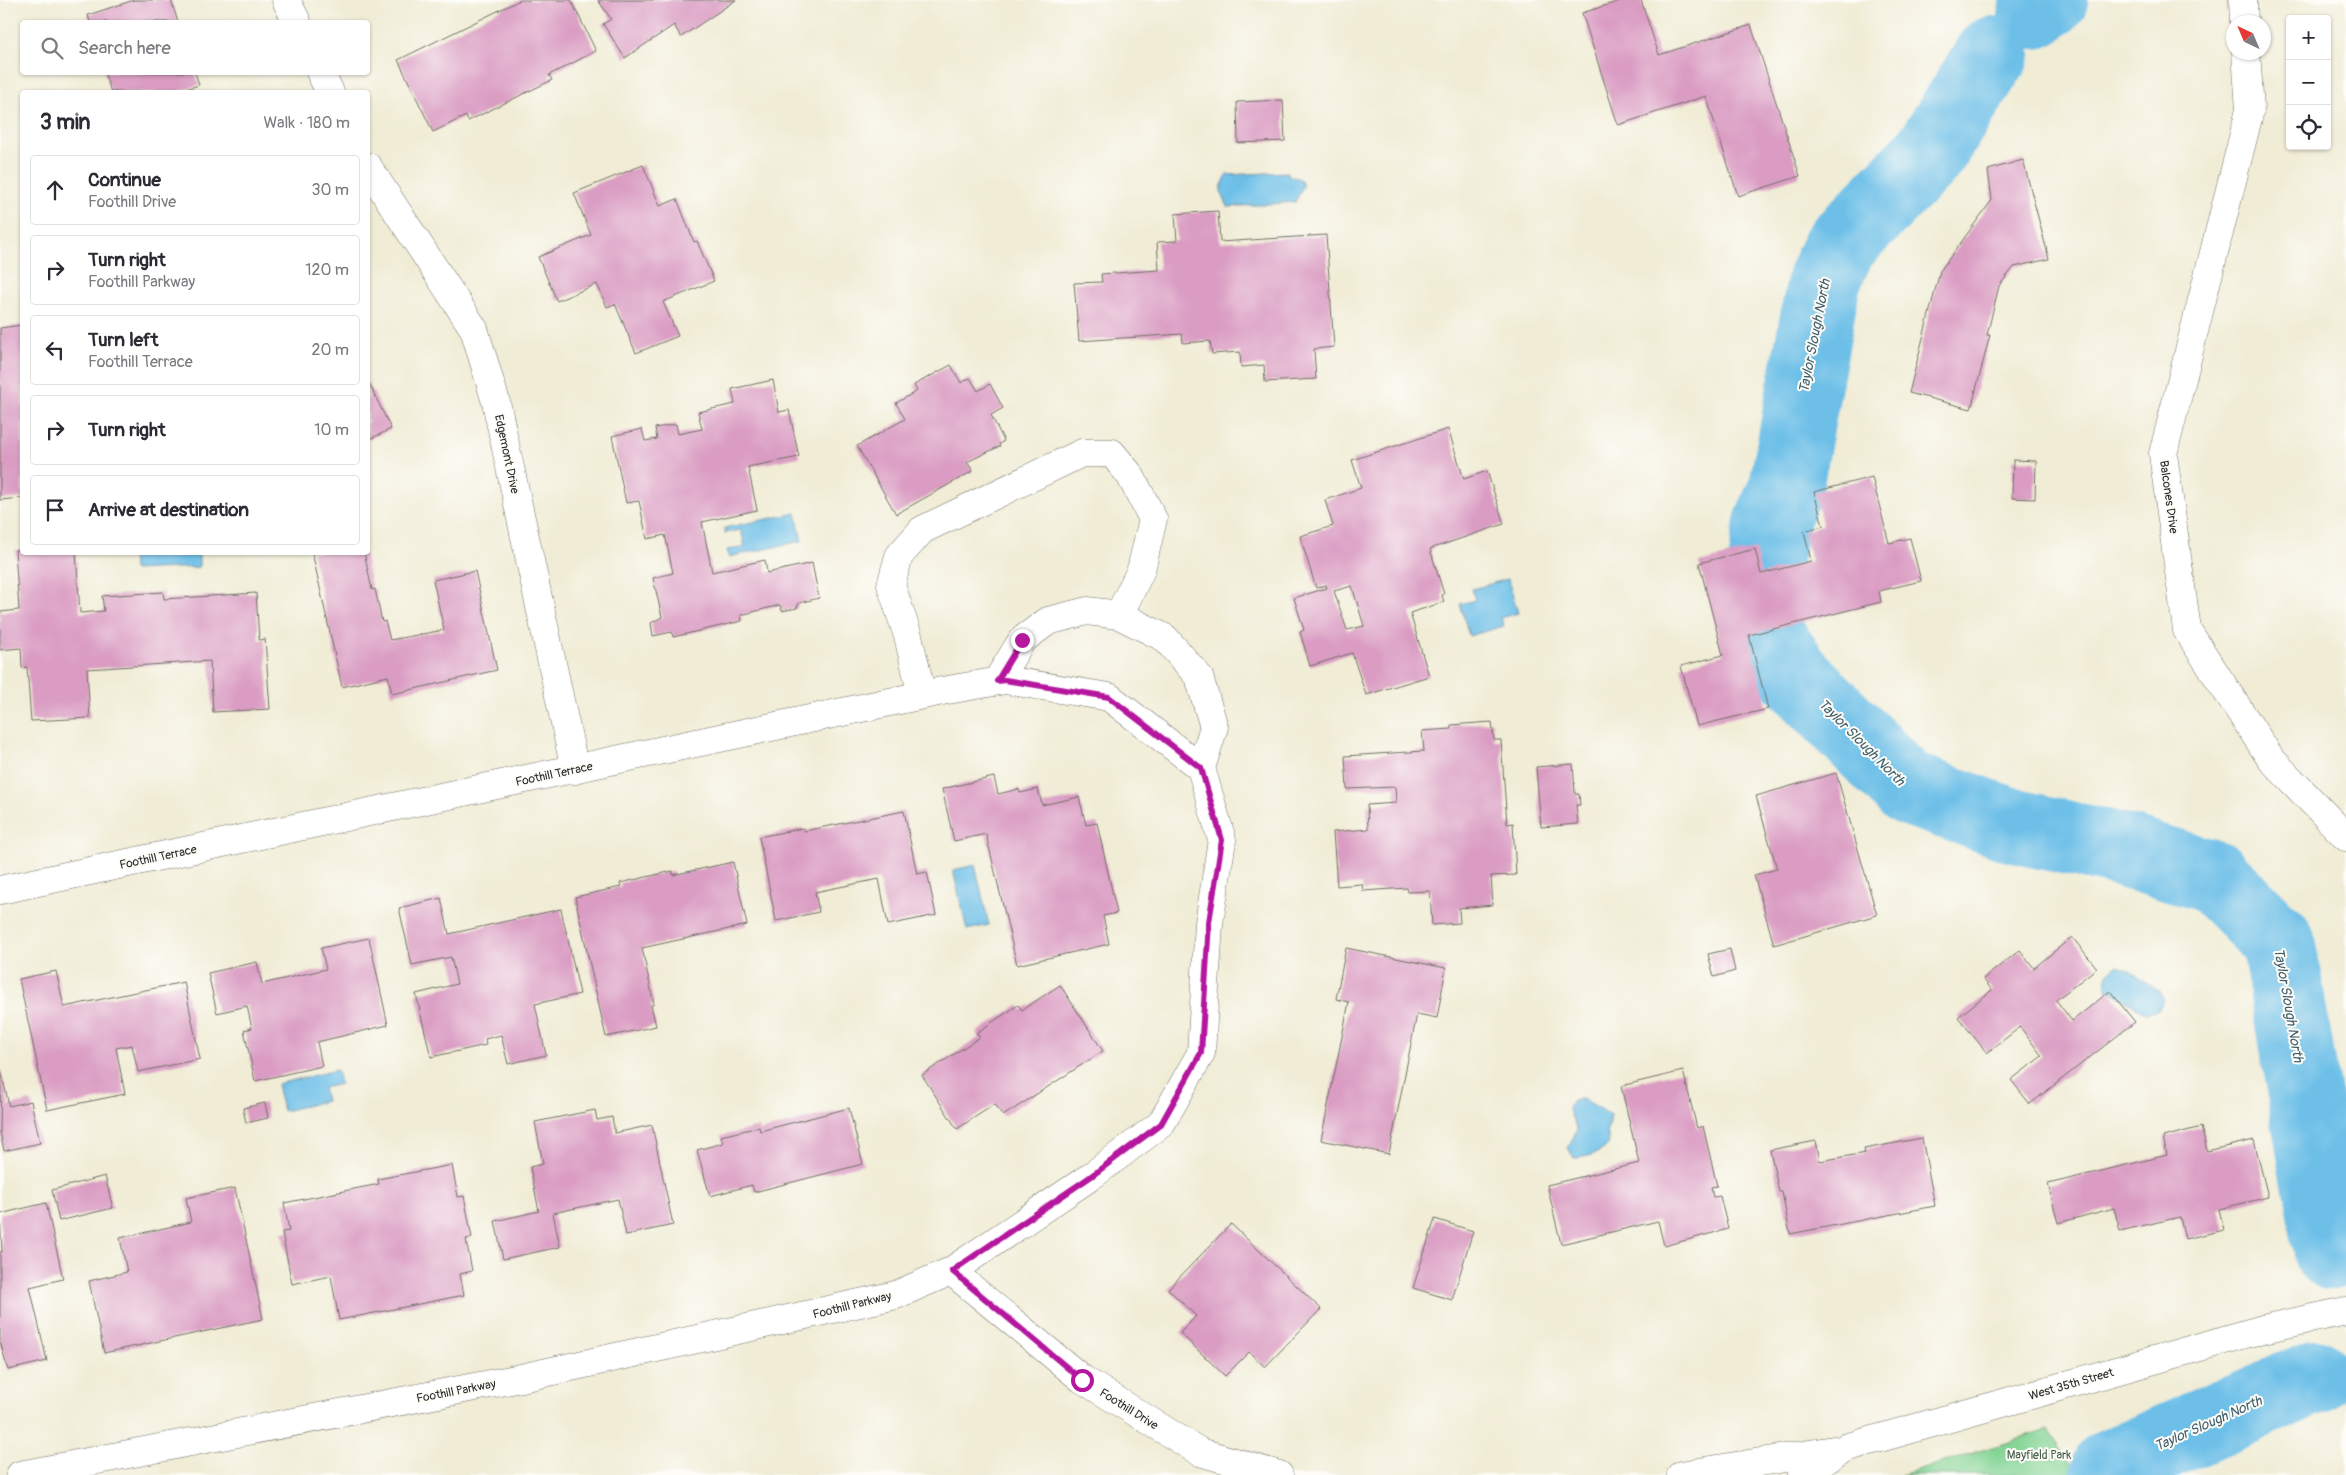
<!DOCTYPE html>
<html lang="en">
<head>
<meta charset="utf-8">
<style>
  :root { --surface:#fff; --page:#f2f2f3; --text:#2b2b33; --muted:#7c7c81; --line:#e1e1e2 }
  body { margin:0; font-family:Pangolin,sans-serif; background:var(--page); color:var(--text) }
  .controls { position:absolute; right:15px; top:15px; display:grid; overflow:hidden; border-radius:5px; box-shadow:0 1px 4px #0004 }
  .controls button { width:45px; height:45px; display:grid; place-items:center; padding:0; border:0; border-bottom:1px solid var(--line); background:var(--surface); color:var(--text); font:25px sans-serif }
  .compass { position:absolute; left:2226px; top:15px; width:45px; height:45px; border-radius:50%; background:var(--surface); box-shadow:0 1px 4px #0004; rotate:316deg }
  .stop { position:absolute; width:15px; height:15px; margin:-11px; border:4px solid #b5179e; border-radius:50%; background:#fff }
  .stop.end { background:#b5179e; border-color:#fff; box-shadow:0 1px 5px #0008 }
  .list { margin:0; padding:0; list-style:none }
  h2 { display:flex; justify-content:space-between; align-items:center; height:65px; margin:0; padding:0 20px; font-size:21px }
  h2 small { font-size:16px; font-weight:400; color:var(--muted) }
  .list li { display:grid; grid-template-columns:32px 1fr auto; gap:15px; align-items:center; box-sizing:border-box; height:70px; margin:0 10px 10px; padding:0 10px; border:1px solid var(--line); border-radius:5px }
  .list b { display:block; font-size:19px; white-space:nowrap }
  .list p { margin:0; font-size:16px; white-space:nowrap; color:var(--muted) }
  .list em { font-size:16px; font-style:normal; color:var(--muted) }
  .icon { flex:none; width:28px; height:28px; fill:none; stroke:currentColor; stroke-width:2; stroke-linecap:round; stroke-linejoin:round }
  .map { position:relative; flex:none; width:2346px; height:1475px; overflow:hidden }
  .search { position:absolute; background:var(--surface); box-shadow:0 1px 4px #0004; left:20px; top:20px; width:350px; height:55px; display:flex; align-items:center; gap:12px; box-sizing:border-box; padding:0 18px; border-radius:5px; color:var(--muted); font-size:19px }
  .panel { position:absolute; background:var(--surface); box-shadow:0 1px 4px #0004; left:20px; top:90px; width:350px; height:465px; border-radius:5px }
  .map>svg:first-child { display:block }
</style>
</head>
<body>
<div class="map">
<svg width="2346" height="1475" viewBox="0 0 2346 1475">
  <rect width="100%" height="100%" fill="#fdfcf7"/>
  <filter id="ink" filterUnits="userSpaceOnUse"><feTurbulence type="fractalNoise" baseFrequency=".02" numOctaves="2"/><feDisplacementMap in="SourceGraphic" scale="10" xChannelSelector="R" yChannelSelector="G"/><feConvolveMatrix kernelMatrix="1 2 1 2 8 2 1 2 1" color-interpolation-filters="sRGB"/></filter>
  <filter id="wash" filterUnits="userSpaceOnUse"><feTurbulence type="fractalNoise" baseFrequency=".0096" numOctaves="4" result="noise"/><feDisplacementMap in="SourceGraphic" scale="20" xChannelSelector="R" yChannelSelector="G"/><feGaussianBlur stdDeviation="1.12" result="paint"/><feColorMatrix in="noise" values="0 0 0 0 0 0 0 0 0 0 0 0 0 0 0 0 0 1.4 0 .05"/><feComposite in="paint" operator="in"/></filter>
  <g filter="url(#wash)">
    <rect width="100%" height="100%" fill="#f0ecd5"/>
    <path fill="#84d495" stroke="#588060" d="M2048 1430 2078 1475H1901Z"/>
    <path fill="#6dbfe8" stroke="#4c758a" d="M1288 172V175L1300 179 1303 186 1295 202 1228 207C1221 189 1217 194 1227 175Z
      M796 513 802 541 729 557 727 550 745 547 741 530 725 533 724 528Z
      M132 553H199V567L133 570Z
      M1508 579 1518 613 1501 618 1504 626 1469 636 1460 604 1475 600 1472 589Z
      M975 865 989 925 967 930 953 870Z
      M2117 965 2130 970 2162 994 2164 1000 2157 1011 2146 1013 2106 988C2106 977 2107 971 2117 965Z
      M337 1070 340 1084 323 1088 326 1101 283 1111 277 1084Z
      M1582 1099C1586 1100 1608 1113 1610 1115V1123L1607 1130 1609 1143C1604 1153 1584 1158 1574 1158L1568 1148 1577 1130 1568 1108 1573 1100Z"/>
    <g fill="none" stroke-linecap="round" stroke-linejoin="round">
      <path stroke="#6dbfe8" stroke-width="74" d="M2035 12 2051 0
        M1993 53 1928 155 1839 246 1824 280 1786 487 1771 523 1760 599 1768 637 1799 679 1907 788 2015 826 2109 847 2214 877 2278 941 2331 1253
        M2106 1475 2109 1467 2315 1377"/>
    </g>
    <g id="blocks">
      <path fill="#da9cc3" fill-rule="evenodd" d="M134 0H171L178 22H90L88 15Z
        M520 0H571L596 51 549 75 552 80 468 121 466 116 433 132 398 60Z
        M598 0H736L681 37 674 25 625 58 603 24 611 19Z
        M1623 0H1641L1659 55 1751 25 1800 176 1738 196 1706 96 1618 125 1582 13Z
        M104 72H195L199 85 176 92H111Z
        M1283 100 1285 141 1238 143 1237 102Z
        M2023 160 2049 259 2014 267 1999 286 1987 335H1990L1971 409 1909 393 1940 271 1992 200 1988 170Z
        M643 165 660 206 677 199 694 242 697 241 714 281 663 302 678 336 636 353 615 304 607 307 597 284 557 301 538 257 591 235 574 193Z
        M1218 211 1220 242 1326 235 1334 347 1314 349 1316 379 1265 382 1264 365 1241 367 1240 352 1212 354 1210 341 1183 343 1182 334 1079 341 1074 283 1102 282 1101 274 1159 270 1157 242 1177 241 1175 214Z
        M22 325V498L0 500V328Z
        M951 365 961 383 970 378 978 391 990 384 1003 408 991 415 1004 441 999 444 1000 446 967 462 973 471 896 514 857 446 905 419 896 403 917 391 914 385Z
        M773 380 779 412 789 410 799 457 748 467 757 510 702 522 712 572 765 560 767 573 812 563 819 598 799 603 797 608 782 611 780 605 741 615 742 621 673 637 672 632 653 636 651 623 662 617 653 578 673 573 665 535 647 539 639 501 626 503 612 436 642 429 645 441 657 439 655 428 676 424 678 434 702 429 698 412 735 404 732 389Z
        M368 381 391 429 368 440Z
        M1448 429 1464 479 1487 471 1504 524 1430 549 1444 594 1442 595 1444 602 1410 613 1429 676 1366 695 1352 653 1310 666 1300 632 1304 630 1294 598 1327 588 1326 585 1316 588 1300 536 1333 526 1325 500 1361 488 1352 460ZM1352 586 1364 626 1347 630 1334 591Z
        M2013 460 2036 461 2035 499 2012 498Z
        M1872 477 1889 543 1910 538 1921 581 1879 591 1881 602 1749 635 1768 709 1697 726 1681 666 1723 655 1699 563 1755 549 1761 574 1811 561 1804 531 1823 526 1814 492Z
        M22 549V552H76L80 613 104 611 102 596 163 592 164 599 256 593 259 640 265 639 270 709 213 712 210 661 87 669 90 718 31 721 27 667 22 668 21 648 0 650V612L19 610 15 550Z
        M312 552H364L372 590 375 589 382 622 385 621 390 640 444 630 433 580 475 571 497 670 392 694 388 676 342 687Z
        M1492 722 1494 740H1501L1507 824 1513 823 1516 875 1491 876 1493 905 1459 908 1460 923 1432 925 1430 891 1408 892 1407 888 1363 891 1362 884 1337 886 1333 832 1368 829 1367 805 1396 803 1395 787 1347 789 1345 756 1424 751 1422 731 1451 729V725Z
        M1573 764 1575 794H1579L1580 805H1576L1578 824 1541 827 1536 767Z
        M1836 773 1877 915 1774 945 1754 875 1777 869 1756 796Z
        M994 777 998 794 1019 789 1020 793 1038 789 1042 805 1079 797 1086 825 1097 823 1117 913 1103 916 1109 944 1017 965 986 834 954 841 942 789Z
        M904 811 917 874 927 872 936 915 888 925 879 879 815 892 819 912 776 921 759 837 803 828 804 831Z
        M733 862 747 925 642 948 654 1004 651 1005 656 1026 606 1037 575 897 621 887 620 883 673 871V875Z
        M441 898 449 934 561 909 580 994 535 1004 546 1055 508 1064 501 1035 485 1039 486 1045 431 1057 416 994 457 984 451 957 412 965 399 908Z
        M2072 937 2097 968 2056 1000 2072 1021 2110 991 2135 1022 2030 1104 2011 1080 2042 1056 2020 1027 1987 1053 1958 1017 1992 990 1983 979 2020 950 2034 968Z
        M369 938 388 1025 317 1042 322 1066 255 1081 244 1030 252 1028 247 1006 217 1013 208 973 257 962 262 984 326 969 321 948Z
        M1346 948 1446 968 1437 1018 1417 1014 1389 1154 1321 1140 1349 1002 1336 999Z
        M1730 949 1735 971 1714 977 1708 954Z
        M56 971 64 1007 184 982 200 1059 138 1072 132 1045 116 1048 125 1094 47 1110 19 979Z
        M1060 985 1103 1051 1003 1116 995 1104 957 1129 922 1075 980 1037 976 1033 1018 1005 1022 1010Z
        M1 1070 9 1106 31 1101 40 1143 4 1151 0 1132Z
        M1683 1071 1697 1128 1703 1126 1717 1186 1711 1187 1713 1197 1720 1196 1728 1229 1664 1246 1658 1221 1561 1244 1547 1185 1639 1163 1621 1086Z
        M265 1103 268 1118 246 1123 243 1108Z
        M849 1108 863 1164 754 1192 752 1185 710 1196 697 1150 723 1143 721 1136 759 1127 760 1131Z
        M595 1110 597 1120 612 1117 615 1133 652 1125 673 1225 626 1235 618 1199 553 1213 560 1247 503 1259 495 1221 539 1211 530 1167 543 1164 535 1122Z
        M2201 1127 2207 1151 2254 1140 2268 1197 2219 1209 2224 1230 2185 1239 2180 1217 2120 1231 2114 1208 2058 1223 2048 1184 2167 1155 2163 1137Z
        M1922 1138 1935 1206 1790 1234 1782 1192H1779L1770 1150 1816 1141 1820 1161 1865 1153 1864 1149Z
        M452 1165 458 1197 464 1196 472 1238 466 1239 472 1271 460 1274 464 1295 339 1320 331 1276 292 1284 282 1232 289 1231 284 1203 379 1184 378 1179Z
        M105 1176 113 1208 59 1221 52 1190Z
        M235 1188 263 1319 104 1353 89 1281 127 1272 120 1238 191 1222 186 1198Z
        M46 1203 63 1279 30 1287 47 1361 8 1370 0 1341V1252H2L0 1214Z
        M1435 1219 1473 1231 1452 1300 1413 1288Z
        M1231 1224 1321 1309 1265 1367 1249 1352 1225 1376 1180 1333 1196 1316 1168 1289Z"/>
    </g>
  </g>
  <g filter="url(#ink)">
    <use href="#blocks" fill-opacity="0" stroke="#706f66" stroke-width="1"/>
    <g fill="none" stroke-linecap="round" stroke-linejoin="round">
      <defs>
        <path id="minor" d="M286 0 297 22
          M2243 0 2244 22
          M2246 52 2250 110 2163 454 2187 630 2271 759 2346 837
          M320 72 330 92
          M368 167 474 329 496 402 575 770
          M997 681 1022 640 1048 621 1087 611 1119 615 1165 638 1199 677 1214 727 1201 768
          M922 695 908 636 891 585 899 556 922 530 1082 453H1112L1130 475 1153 519 1141 570 1119 615
          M0 890 942 691 1005 680 1109 697 1201 768 1222 840 1209 923 1201 1053 1161 1124 1090 1177 951 1271 896 1295 521 1378 20 1475
          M951 1271 1082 1379 1200 1452 1279 1475
          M1681 1475 1834 1450
          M1802 1475 1845 1448 2263 1329 2346 1311"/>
      </defs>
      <use href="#minor" stroke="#706f66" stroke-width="29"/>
      <use href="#minor" stroke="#fff" stroke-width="28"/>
    </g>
  </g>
  <g fill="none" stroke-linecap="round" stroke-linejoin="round" filter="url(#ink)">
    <path stroke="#b5179e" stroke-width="6" d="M1022 640 997 681 1005 680 1109 697 1201 768 1222 840 1209 922 1201 1053 1161 1124 1090 1177 952 1271 1082 1380"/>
  </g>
  <g text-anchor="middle" stroke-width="4" stroke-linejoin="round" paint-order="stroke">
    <g font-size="12" fill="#2b2b2b" stroke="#fdfcf7">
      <text transform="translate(507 454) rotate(78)" y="4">Edgemont Drive</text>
      <text transform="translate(2169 497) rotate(82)" y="4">Balcones Drive</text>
      <text transform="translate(554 774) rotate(-12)" y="4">Foothill Terrace</text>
      <text transform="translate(158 857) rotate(-12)" y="4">Foothill Terrace</text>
      <text transform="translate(852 1305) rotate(-14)" y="4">Foothill Parkway</text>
      <text transform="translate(2071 1384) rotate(-16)" y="4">West 35th Street</text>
      <text transform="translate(456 1391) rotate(-11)" y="4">Foothill Parkway</text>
      <text transform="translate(1129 1409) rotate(32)" y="4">Foothill Drive</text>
    </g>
    <g font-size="12" fill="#465e4b" stroke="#fdfcf7">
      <text x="2039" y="1459">Mayfield Park</text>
    </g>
    <g font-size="14" font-style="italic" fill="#425f6d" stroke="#fdfcf7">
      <text transform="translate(1814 336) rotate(-79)" y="5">Taylor Slough North</text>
      <text transform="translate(1862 742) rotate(45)" y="5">Taylor Slough North</text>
      <text transform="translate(2289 1005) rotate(80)" y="5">Taylor Slough North</text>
      <text transform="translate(2208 1423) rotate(-24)" y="5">Taylor Slough North</text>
    </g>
  </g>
</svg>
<div class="controls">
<button>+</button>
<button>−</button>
<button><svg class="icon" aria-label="locate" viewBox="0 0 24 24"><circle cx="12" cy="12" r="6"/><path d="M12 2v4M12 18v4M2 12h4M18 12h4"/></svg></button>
</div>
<svg class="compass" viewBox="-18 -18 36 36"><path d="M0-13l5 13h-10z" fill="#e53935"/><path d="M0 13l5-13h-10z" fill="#7c7c81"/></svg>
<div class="stop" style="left:1082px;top:1380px"></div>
<div class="stop end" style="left:1022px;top:640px"></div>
<div class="search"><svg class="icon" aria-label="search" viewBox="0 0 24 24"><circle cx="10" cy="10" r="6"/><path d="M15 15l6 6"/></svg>Search here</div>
<section class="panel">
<h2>3 min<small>Walk · 180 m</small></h2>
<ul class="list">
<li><svg class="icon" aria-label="ahead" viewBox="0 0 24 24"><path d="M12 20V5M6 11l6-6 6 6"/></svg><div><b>Continue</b><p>Foothill Drive</p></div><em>30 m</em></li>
<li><svg class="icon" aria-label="right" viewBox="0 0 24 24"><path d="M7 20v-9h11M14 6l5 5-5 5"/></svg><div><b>Turn right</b><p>Foothill Parkway</p></div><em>120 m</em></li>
<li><svg class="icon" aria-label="left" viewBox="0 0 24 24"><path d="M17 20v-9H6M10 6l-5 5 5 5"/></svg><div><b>Turn left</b><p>Foothill Terrace</p></div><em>20 m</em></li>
<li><svg class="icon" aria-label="right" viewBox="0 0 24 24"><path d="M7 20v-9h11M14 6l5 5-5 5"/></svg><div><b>Turn right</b></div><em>10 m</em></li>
<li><svg class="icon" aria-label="arrive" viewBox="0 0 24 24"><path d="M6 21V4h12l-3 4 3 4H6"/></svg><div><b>Arrive at destination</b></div></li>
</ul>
</section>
</div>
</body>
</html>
